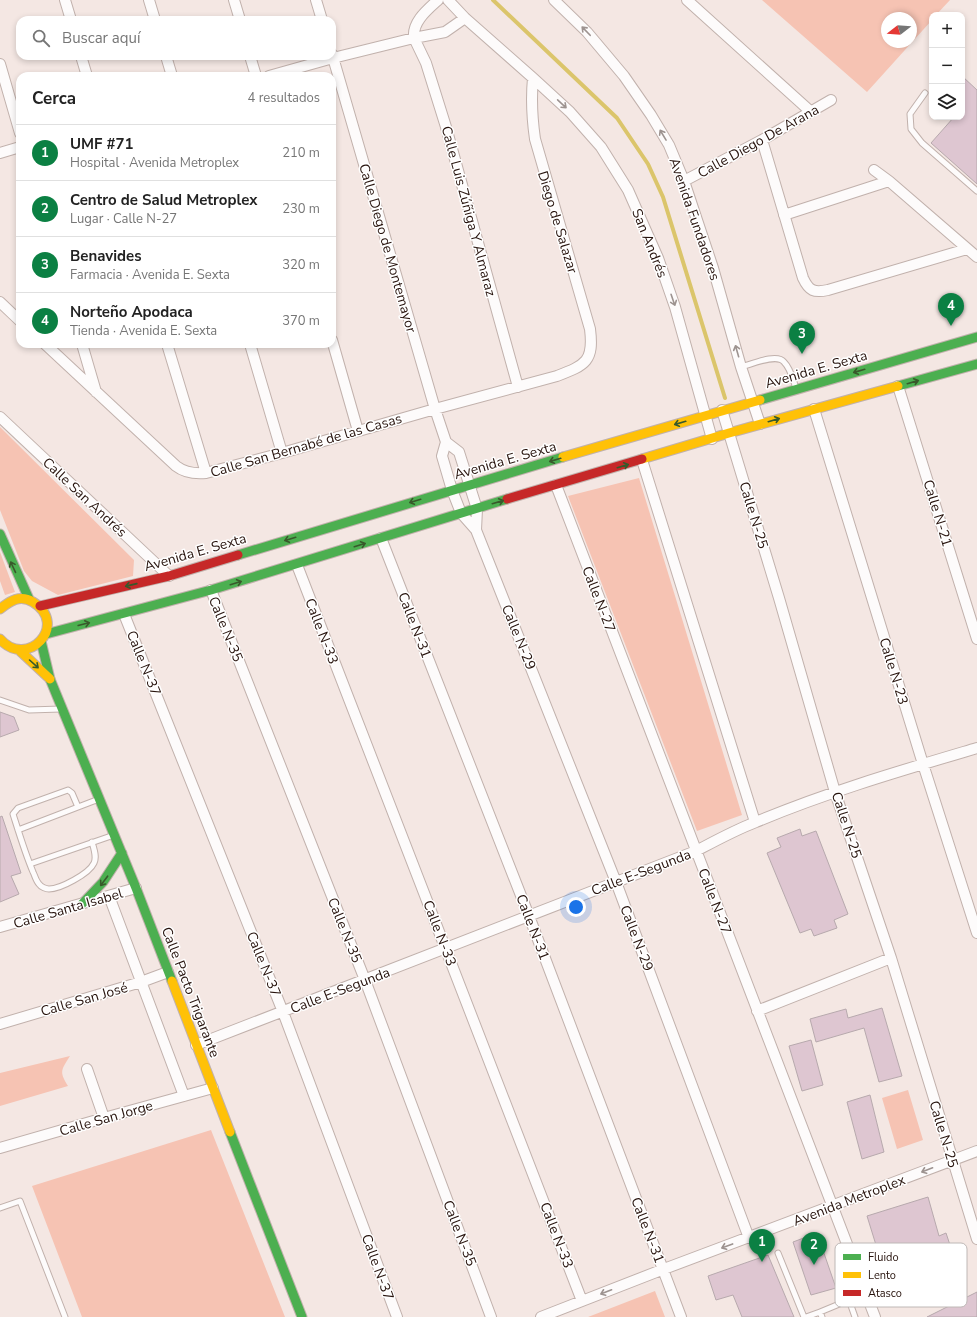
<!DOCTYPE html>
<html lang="es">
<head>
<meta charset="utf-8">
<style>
  :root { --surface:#fff; --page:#f6f6f6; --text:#222; --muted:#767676; --line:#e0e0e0; --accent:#0b8043 }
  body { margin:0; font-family:"Nunito Sans",sans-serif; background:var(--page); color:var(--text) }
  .controls { position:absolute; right:12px; top:12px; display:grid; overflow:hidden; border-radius:8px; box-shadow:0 2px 6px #0003 }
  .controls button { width:36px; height:36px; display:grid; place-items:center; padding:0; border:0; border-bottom:1px solid var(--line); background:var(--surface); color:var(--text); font:20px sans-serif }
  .compass { position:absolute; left:881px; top:12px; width:36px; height:36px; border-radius:50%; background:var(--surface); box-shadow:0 2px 6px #0003; rotate:253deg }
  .you { position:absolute; left:576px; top:907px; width:14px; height:14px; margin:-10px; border:3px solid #fff; border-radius:50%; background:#1a73e8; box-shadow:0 0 0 6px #1a73e833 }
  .badge { display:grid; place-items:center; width:26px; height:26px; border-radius:50%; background:var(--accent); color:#fff; font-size:13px; font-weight:700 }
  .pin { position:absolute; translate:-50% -33px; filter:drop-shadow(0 1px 2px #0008) }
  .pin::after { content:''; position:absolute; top:21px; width:14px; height:12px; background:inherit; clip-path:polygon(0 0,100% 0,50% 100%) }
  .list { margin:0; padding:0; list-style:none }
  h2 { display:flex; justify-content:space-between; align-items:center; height:52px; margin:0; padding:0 16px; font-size:17px }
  h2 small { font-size:13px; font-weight:400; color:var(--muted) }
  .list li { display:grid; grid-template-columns:26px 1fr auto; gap:12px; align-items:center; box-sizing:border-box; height:56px; padding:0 16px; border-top:1px solid var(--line) }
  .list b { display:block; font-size:15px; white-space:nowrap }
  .list p { margin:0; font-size:13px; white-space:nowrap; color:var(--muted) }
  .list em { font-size:13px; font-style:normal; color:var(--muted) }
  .icon { flex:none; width:22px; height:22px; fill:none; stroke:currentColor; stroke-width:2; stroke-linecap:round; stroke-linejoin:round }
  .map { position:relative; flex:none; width:977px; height:1317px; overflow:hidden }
  .search { position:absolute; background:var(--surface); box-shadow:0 2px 6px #0003; left:16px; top:16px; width:320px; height:44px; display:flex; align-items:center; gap:10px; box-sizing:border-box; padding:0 14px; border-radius:12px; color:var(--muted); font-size:15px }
  .panel { position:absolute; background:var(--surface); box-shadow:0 2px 6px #0003; left:16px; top:72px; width:320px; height:276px; border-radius:12px }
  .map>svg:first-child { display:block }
</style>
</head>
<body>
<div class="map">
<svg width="977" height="1317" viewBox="0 0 977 1317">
  <rect width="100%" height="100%" fill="#f4e7e3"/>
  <path fill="#f6c3b3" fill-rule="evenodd" d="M762 0H950L936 15H932V20L867 92ZM887 18H911V42H887Z
    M0 427 134 560 133 576 58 595 32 581 24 571 0 510Z
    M639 478 742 815 697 831 568 496Z
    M0 552 15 592 5 595 0 581Z
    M70 1056C61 1070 59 1072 68 1086L0 1106V1073Z
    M908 1090 923 1140 897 1149 882 1098Z
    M211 1130 285 1317H82L32 1186Z
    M655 1291 665 1317H588Z"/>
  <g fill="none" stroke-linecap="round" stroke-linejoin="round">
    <path stroke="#dbc56b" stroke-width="4" d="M493 0 617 118 648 164 663 197 725 398"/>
  </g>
  <path fill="#dec6d1" stroke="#b7a9ad" d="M962 76 977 90V184L931 143 954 117H962Z
    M0 712 14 717 19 730 0 737Z
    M2 816 21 873 11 876 19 894 0 902V817Z
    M800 829 802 836 816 831 848 914 834 920 837 928 814 936 811 929 800 933 767 853 781 847 777 838Z
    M882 1008 902 1076 879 1082 864 1028 816 1042 810 1019 846 1009 848 1018Z
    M811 1040 823 1085 802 1091 789 1046Z
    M870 1095 884 1152 862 1159 847 1102Z
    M928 1197 939 1236 946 1233 953 1254 956 1266 954 1277 949 1284 939 1290 894 1303 867 1216Z
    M817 1233 836 1288 811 1295 793 1242Z
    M768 1255 794 1317H742L733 1295 716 1300 708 1276Z
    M977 1292V1317H927Z"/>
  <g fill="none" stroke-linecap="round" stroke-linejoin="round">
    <defs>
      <path id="lane" d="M925 93 910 114 911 129 922 143 977 191
        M741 367C752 364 777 353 784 362 791 369 793 380 796 388
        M0 700 29 710 61 709
        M78 807 72 793 68 790 18 808 13 814C19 833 25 853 33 872 35 876 36 881 39 884 41 887 46 889 49 889 60 889 89 874 94 863 97 857 94 849 92 842
        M18 830 99 799
        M30 864 114 835
        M0 1208 20 1201 65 1317
        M778 1253 804 1317
        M820 1312 849 1300 855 1317
        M806 1317 820 1312 822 1317"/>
      <path id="street" d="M65 0 71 20
        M149 0 155 20
        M234 0 240 20
        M316 0 322 20
        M448 0 465 18 533 78 570 112 601 147 628 190 658 258 675 307 712 439
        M554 0 587 32 624 76 651 115 669 145 684 181 713 268 741 367 760 424
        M687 0 810 111
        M465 18 445 32 414 38 426 63 446 127 518 387
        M332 54 435 409 446 442 442 456 452 490 461 513 476 530 616 882 749 1238
        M81 56 87 76
        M166 56 172 76
        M250 56 256 76
        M0 64 20 133
        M269 76 333 58 414 38C412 22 427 10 438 0
        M762 140 803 278C809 291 814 293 828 290L967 249
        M0 153 20 147
        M874 170 889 181 977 257
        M684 181 762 140 831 100
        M784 215 889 181
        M0 302 20 321
        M332 340 358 431
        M45 344 176 466C185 473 195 474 206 473L282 453 435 409 557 376C586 365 594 361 590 329L535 139C532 118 531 99 533 78
        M82 344 96 392
        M167 344 206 473
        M250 344 282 453
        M898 386 977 639
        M814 409 923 764 977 933
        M722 410 779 598 835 792 891 958 977 1239
        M0 417 169 576
        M446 442 459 452 477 509 476 530
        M642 460 755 822
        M556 485 875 1317
        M381 538 529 916 681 1317
        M297 565 582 1301
        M211 590 365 980 491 1317
        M124 614 283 1012 397 1317
        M109 896 184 1096
        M0 927 136 888
        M757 1011 891 958
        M0 1024 141 982 168 972
        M196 1045 696 851C715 841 735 830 756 822 827 792 903 770 977 748
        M87 1069 104 1118
        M0 1148 104 1118 213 1088
        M541 1317 664 1269 977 1151"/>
      <path id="fast" d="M898 386 977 364
        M760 400 977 337
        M0 534 29 599
        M238 555 563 457
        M46 634 211 590 507 499
        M41 641 50 679 136 888 172 981
        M82 904 103 882 122 853
        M230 1132 302 1317"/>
      <path id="slow" d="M563 457 760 400
        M642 459 729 433 898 386
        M0 609C10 601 20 594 33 602 70 625 27 670 0 639
        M19 650 50 679
        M172 981 230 1132"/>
      <path id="jam" d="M507 499 642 459
        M40 606 169 576 238 555"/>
    </defs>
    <use href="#lane" stroke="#c1b1ac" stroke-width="7"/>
    <use href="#street" stroke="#c1b1ac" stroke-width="12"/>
    <use href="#fast" stroke="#c1b1ac" stroke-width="11"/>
    <use href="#slow" stroke="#c1b1ac" stroke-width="11"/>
    <use href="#jam" stroke="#c1b1ac" stroke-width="11"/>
    <use href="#lane" stroke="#fdfbfb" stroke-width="5"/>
    <use href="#street" stroke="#fdfbfb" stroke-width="10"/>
    <use href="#fast" stroke="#4caf50" stroke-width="9"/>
    <use href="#slow" stroke="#ffc107" stroke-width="9"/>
    <use href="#jam" stroke="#c62828" stroke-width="9"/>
  </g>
  <defs><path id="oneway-shaft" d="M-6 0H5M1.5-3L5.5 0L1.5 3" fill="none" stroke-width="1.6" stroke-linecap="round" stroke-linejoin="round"/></defs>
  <g stroke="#9d9390">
    <use href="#oneway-shaft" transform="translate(586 31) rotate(-134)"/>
    <use href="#oneway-shaft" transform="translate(562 104) rotate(43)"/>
    <use href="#oneway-shaft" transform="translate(663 135) rotate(-121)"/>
    <use href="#oneway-shaft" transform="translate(673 300) rotate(71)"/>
    <use href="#oneway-shaft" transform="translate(737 351) rotate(-106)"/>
    <use href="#oneway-shaft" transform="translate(927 1170) rotate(159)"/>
    <use href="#oneway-shaft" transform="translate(727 1246) rotate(160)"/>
    <use href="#oneway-shaft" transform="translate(606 1292) rotate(159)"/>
  </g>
  <g stroke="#38592b">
    <use href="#oneway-shaft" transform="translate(859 371) rotate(164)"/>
    <use href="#oneway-shaft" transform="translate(913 382) rotate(-16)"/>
    <use href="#oneway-shaft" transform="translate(774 420) rotate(-16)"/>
    <use href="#oneway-shaft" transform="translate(680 423) rotate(164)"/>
    <use href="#oneway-shaft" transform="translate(555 460) rotate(164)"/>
    <use href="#oneway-shaft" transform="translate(623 466) rotate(-16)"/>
    <use href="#oneway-shaft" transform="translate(415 501) rotate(163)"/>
    <use href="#oneway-shaft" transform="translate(498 502) rotate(-16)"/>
    <use href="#oneway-shaft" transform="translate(290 539) rotate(163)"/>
    <use href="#oneway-shaft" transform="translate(360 545) rotate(-17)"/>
    <use href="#oneway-shaft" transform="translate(13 567) rotate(-115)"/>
    <use href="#oneway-shaft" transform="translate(236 583) rotate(-17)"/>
    <use href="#oneway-shaft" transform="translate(131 585) rotate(167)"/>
    <use href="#oneway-shaft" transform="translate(84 624) rotate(-14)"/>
    <use href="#oneway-shaft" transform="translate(34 664) rotate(42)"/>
    <use href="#oneway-shaft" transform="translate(104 881) rotate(127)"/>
  </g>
  <g text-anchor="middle" stroke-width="3" stroke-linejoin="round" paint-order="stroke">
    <g font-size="14" fill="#27130d" stroke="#fff">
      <text transform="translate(758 141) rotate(-29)" y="5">Calle Diego De Arana</text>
      <text transform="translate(469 211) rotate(75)" y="5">Calle Luis Zúñiga Y Almaraz</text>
      <text transform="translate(695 219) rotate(71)" y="5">Avenida Fundadores</text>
      <text transform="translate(558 222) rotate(73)" y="5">Diego de Salazar</text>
      <text transform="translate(650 243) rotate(68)" y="5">San Andrés</text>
      <text transform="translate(388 248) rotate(74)" y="5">Calle Diego de Montemayor</text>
      <text transform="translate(816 369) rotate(-16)" y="5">Avenida E. Sexta</text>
      <text transform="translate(306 445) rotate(-16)" y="5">Calle San Bernabé de las Casas</text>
      <text transform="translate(505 460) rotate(-16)" y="5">Avenida E. Sexta</text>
      <text transform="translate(85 497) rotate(43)" y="5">Calle San Andrés</text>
      <text transform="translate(938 513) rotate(73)" y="5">Calle N-21</text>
      <text transform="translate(754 515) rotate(73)" y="5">Calle N-25</text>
      <text transform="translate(195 552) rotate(-16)" y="5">Avenida E. Sexta</text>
      <text transform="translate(599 599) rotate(69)" y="5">Calle N-27</text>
      <text transform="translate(415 625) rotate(69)" y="5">Calle N-31</text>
      <text transform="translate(226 629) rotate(68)" y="5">Calle N-35</text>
      <text transform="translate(322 631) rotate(69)" y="5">Calle N-33</text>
      <text transform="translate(519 637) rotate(68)" y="5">Calle N-29</text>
      <text transform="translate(144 663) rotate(68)" y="5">Calle N-37</text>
      <text transform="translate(894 671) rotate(73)" y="5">Calle N-23</text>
      <text transform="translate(847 825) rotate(72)" y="5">Calle N-25</text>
      <text transform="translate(641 872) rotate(-21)" y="5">Calle E-Segunda</text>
      <text transform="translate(715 901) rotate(69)" y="5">Calle N-27</text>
      <text transform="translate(68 908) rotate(-16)" y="5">Calle Santa Isabel</text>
      <text transform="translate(533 927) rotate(69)" y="5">Calle N-31</text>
      <text transform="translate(345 930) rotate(68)" y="5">Calle N-35</text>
      <text transform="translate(440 933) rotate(69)" y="5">Calle N-33</text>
      <text transform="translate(637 938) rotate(69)" y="5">Calle N-29</text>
      <text transform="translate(264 964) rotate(68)" y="5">Calle N-37</text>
      <text transform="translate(340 990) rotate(-21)" y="5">Calle E-Segunda</text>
      <text transform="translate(191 992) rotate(69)" y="5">Calle Pacto Trigarante</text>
      <text transform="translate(84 999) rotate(-16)" y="5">Calle San José</text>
      <text transform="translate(106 1118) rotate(-16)" y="5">Calle San Jorge</text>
      <text transform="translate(944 1134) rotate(73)" y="5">Calle N-25</text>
      <text transform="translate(849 1200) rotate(-21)" y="5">Avenida Metroplex</text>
      <text transform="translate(648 1230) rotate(69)" y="5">Calle N-31</text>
      <text transform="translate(460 1233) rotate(69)" y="5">Calle N-35</text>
      <text transform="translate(557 1235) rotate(69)" y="5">Calle N-33</text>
      <text transform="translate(378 1267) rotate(70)" y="5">Calle N-37</text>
    </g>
  </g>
  <rect x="835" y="1243" width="132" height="64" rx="6" fill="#fff" stroke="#beb8b6" stroke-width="1"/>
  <rect x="843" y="1254" width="18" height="6" fill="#4caf50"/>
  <rect x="843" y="1272" width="18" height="6" fill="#ffc107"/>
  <rect x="843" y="1290" width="18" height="6" fill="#c62828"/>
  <g font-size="11" fill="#27130d">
    <text x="868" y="1261">Fluido</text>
    <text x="868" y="1279">Lento</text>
    <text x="868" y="1297">Atasco</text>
  </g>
</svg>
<div class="controls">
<button>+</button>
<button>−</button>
<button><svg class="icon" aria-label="layers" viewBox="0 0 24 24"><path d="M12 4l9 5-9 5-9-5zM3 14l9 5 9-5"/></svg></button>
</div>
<svg class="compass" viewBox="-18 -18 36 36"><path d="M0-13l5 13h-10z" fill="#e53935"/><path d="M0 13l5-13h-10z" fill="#767676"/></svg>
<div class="you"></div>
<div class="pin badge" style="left:762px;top:1262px">1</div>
<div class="pin badge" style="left:814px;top:1265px">2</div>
<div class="pin badge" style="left:802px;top:354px">3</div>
<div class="pin badge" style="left:951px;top:326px">4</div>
<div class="search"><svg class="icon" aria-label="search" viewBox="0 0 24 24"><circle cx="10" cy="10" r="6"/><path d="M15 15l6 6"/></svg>Buscar aquí</div>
<section class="panel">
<h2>Cerca<small>4 resultados</small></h2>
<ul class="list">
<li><span class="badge">1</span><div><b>UMF #71</b><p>Hospital · Avenida Metroplex</p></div><em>210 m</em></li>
<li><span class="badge">2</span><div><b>Centro de Salud Metroplex</b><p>Lugar · Calle N-27</p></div><em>230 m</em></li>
<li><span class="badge">3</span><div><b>Benavides</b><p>Farmacia · Avenida E. Sexta</p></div><em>320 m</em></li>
<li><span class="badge">4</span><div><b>Norteño Apodaca</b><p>Tienda · Avenida E. Sexta</p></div><em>370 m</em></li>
</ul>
</section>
</div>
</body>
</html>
